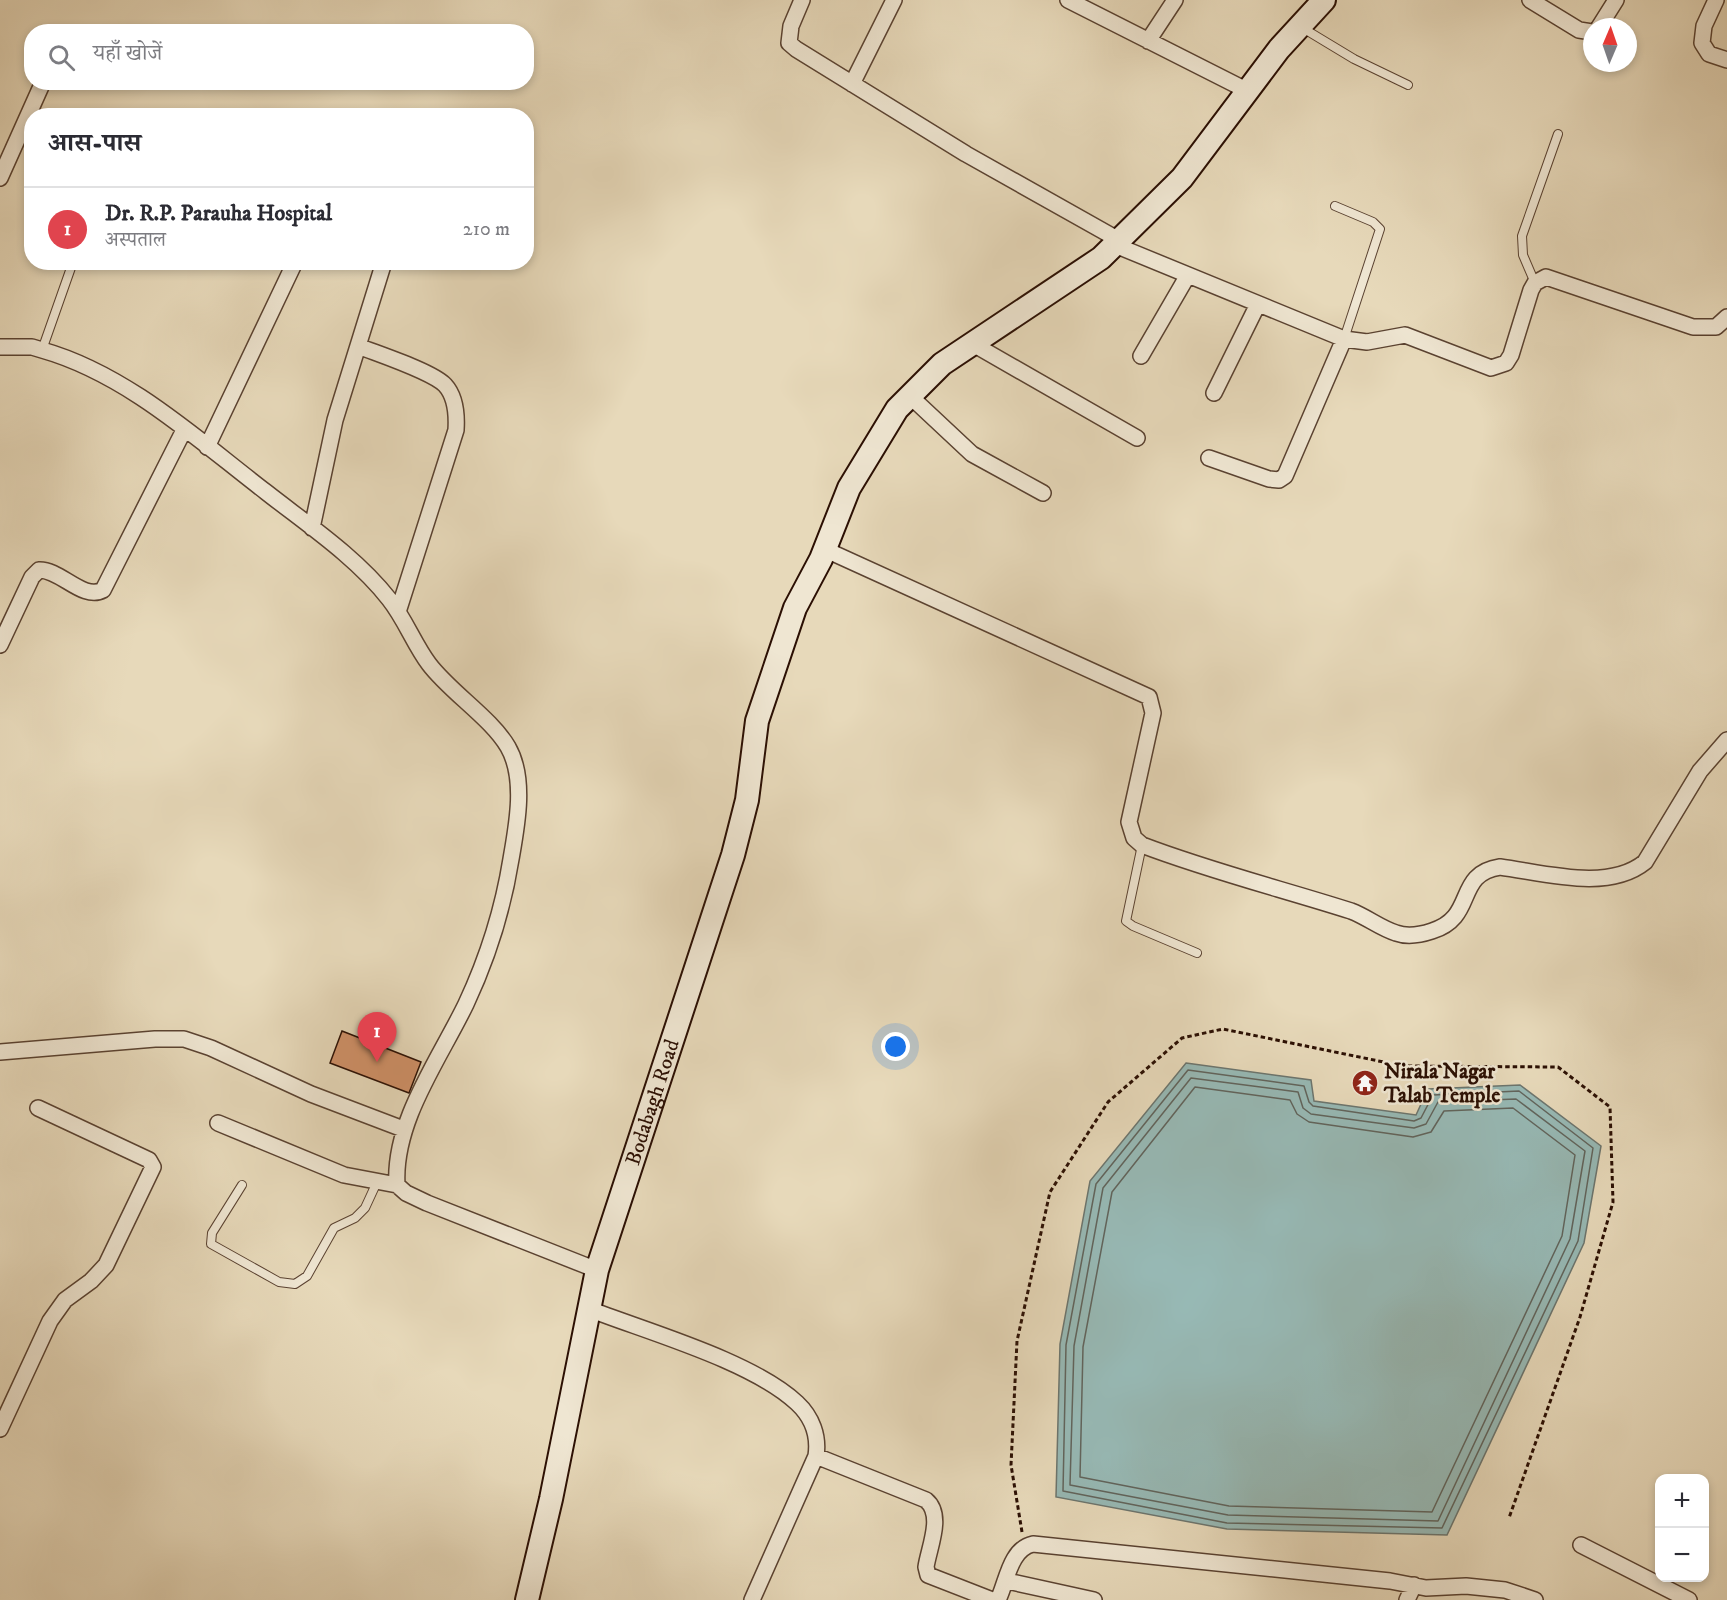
<!DOCTYPE html>
<html lang="hi">
<head>
<meta charset="utf-8">
<style>
  :root { --surface:#fff; --page:#f7f7f7; --text:#2b2b33; --muted:#7c7c81; --line:#e1e1e2; --accent:#8f2418 }
  body { margin:0; font-family:"IM FELL DW Pica","Noto Serif Devanagari",serif; background:var(--page); color:var(--text) }
  .controls { position:absolute; right:18px; bottom:18px; display:grid; overflow:hidden; border-radius:12px; box-shadow:0 3px 9px #0003 }
  .controls button { width:54px; height:54px; display:grid; place-items:center; padding:0; border:0; border-bottom:2px solid var(--line); background:var(--surface); color:var(--text); font:30px sans-serif }
  .compass { position:absolute; left:1583px; top:18px; width:54px; height:54px; border-radius:50%; background:var(--surface); box-shadow:0 3px 9px #0003; rotate:2deg }
  .you { position:absolute; left:896px; top:1047px; width:21px; height:21px; margin:-15px; border:4px solid #fff; border-radius:50%; background:#1a73e8; box-shadow:0 0 0 9px #1a73e833 }
  .badge { display:grid; place-items:center; width:39px; height:39px; border-radius:50%; background:var(--accent); color:#fff; font-size:20px; font-weight:700 }
  .pin { position:absolute; translate:-50% -50px; filter:drop-shadow(0 2px 3px #0008) }
  .pin::after { content:''; position:absolute; top:32px; width:21px; height:18px; background:inherit; clip-path:polygon(0 0,100% 0,50% 100%) }
  .list { margin:0; padding:0; list-style:none }
  h2 { display:flex; justify-content:space-between; align-items:center; height:78px; margin:0; padding:0 24px; font-size:26px }
  h2 small { font-size:20px; font-weight:400; color:var(--muted) }
  .list li { display:grid; grid-template-columns:39px 1fr auto; gap:18px; align-items:center; box-sizing:border-box; height:84px; padding:0 24px; border-top:2px solid var(--line) }
  .list b { display:block; font-size:22px; white-space:nowrap }
  .list p { margin:0; font-size:20px; white-space:nowrap; color:var(--muted) }
  .list em { font-size:20px; font-style:normal; color:var(--muted) }
  .icon { flex:none; width:33px; height:33px; fill:none; stroke:currentColor; stroke-width:2; stroke-linecap:round; stroke-linejoin:round }
  .map { position:relative; flex:none; width:1727px; height:1600px; overflow:hidden }
  .search { position:absolute; background:var(--surface); box-shadow:0 3px 9px #0003; left:24px; top:24px; width:510px; height:66px; display:flex; align-items:center; gap:15px; box-sizing:border-box; padding:0 21px; border-radius:24px; color:var(--muted); font-size:22px }
  .panel { position:absolute; background:var(--surface); box-shadow:0 3px 9px #0003; left:24px; top:108px; width:510px; height:162px; border-radius:24px }
  .map>svg:first-child { display:block }
</style>
</head>
<body>
<div class="map">
<svg width="1727" height="1600" viewBox="0 0 1727 1600">
  <rect width="100%" height="100%" fill="#e7d9ba"/>
  <filter id="stains"><feTurbulence type="fractalNoise" baseFrequency=".00333" numOctaves="4"/><feColorMatrix values="0 0 0 0 .2 0 0 0 0 .09 0 0 0 0 .02 0 0 0 .5 -.17"/></filter>
  <radialGradient id="worn" r=".72"><stop offset=".6" stop-color="#630" stop-opacity="0"/><stop offset="1" stop-color="#630" stop-opacity=".3"/></radialGradient>
  <path fill="#97b9b5" stroke="#6c756e" stroke-width="1.5" d="M1186 1063 1311 1080 1314 1101 1416 1115 1428 1089 1520 1085 1601 1146 1584 1243 1447 1535 1227 1529 1056 1497 1060 1344 1090 1181Z"/>
  <g fill="none" stroke-linecap="round" stroke-linejoin="round">
    <path stroke="#61645c" stroke-width="1.5" d="M1188 1070 1304 1086 1309 1102 1313 1106 1414 1121 1421 1118 1433 1095 1519 1091 1593 1148 1578 1241 1442 1528 1227 1523 1063 1491 1066 1345 1096 1184Z
      M1191 1078 1298 1092 1303 1108 1311 1114 1414 1128 1426 1124 1438 1102 1516 1099 1585 1151 1570 1239 1438 1521 1228 1515 1070 1485 1074 1346 1103 1188Z
      M1195 1087 1290 1100 1297 1114 1309 1122 1413 1137 1431 1132 1444 1111 1513 1108 1575 1155 1562 1236 1432 1512 1229 1506 1080 1477 1083 1347 1112 1192Z"/>
  </g>
  <path fill="#d09168" stroke="#2b0f03" stroke-width="1.5" d="M342 1031 421 1062 409 1093 330 1063Z
    M1358 1074 1375 1076 1372 1092 1356 1090Z"/>
  <g fill="none" stroke-linecap="round" stroke-linejoin="round">
    <defs>
      <path id="lane" d="M1301 27 1354 59 1408 85
        M1335 206 1373 222 1380 229 1344 339
        M1535 283 1523 255 1522 236 1558 134
        M42 350 73 262
        M1142 845 1126 921 1133 926 1197 953
        M242 1185 212 1233 211 1244 279 1282 295 1284 307 1276 334 1228 355 1218 365 1208 377 1182"/>
      <path id="street" d="M802 0 791 26 789 43 796 49 966 154 1119 240
        M1068 0 1248 91
        M1530 0 1579 30 1592 32
        M1716 0 1704 26 1702 43 1709 54 1727 60
        M1599 27 1616 0
        M1148 41 1175 0
        M852 84 894 0
        M0 178 43 82
        M1115 245 1344 339 1367 342 1405 335 1491 368 1506 363 1511 355 1531 290 1535 283 1546 277 1693 327H1716L1727 317
        M973 344 1137 438
        M358 346C378 354 431 371 445 385 456 397 457 414 456 430L398 612
        M0 347H32L42 350C127 374 198 440 266 492 308 525 356 557 389 599 405 619 414 644 429 664 450 692 491 718 508 747 526 778 517 825 511 859 503 909 487 959 466 1004 439 1060 393 1122 397 1185L406 1193 427 1203 597 1270
        M1141 356 1188 275
        M1214 393 1258 304
        M910 396 972 454 1043 493
        M207 447 295 262
        M1209 458 1269 479 1279 480 1285 476 1344 339
        M312 528 335 420 384 262
        M824 549 1149 697 1153 713 1129 822 1134 838 1142 845C1210 871 1282 889 1351 911 1367 917 1380 928 1396 933 1407 937 1420 935 1432 931 1477 917 1454 874 1500 867 1545 873 1608 892 1645 862L1700 771 1727 740
        M0 645 32 577 39 570C60 569 83 601 103 590L184 430
        M0 1052 155 1039H184L211 1048 311 1094 403 1129
        M218 1123 344 1175 397 1185
        M589 1309C648 1332 752 1361 797 1403 812 1417 819 1436 816 1456L752 1600
        M0 1429 50 1321 65 1300 91 1281 106 1265 153 1167 149 1160 38 1108
        M816 1456 926 1500C944 1515 929 1547 926 1567L928 1575 992 1600
        M1581 1545 1689 1600
        M1007 1581 1094 1600
        M998 1600C1007 1581 1010 1549 1033 1544L1390 1581 1426 1588 1466 1586 1505 1590 1535 1600
        M1407 1600 1414 1585"/>
      <g id="secondary">
        <path id="s1" d="M527 1600 551 1499 597 1270 733 855 747 800 757 721 795 608 821 559 849 488 897 409 942 364 1101 258 1182 178 1279 49 1324 0"/>
      </g>
    </defs>
    <use href="#lane" stroke="#5a4231" stroke-width="10"/>
    <use href="#street" stroke="#5a4231" stroke-width="18"/>
    <use href="#secondary" stroke="#2b0f03" stroke-width="26"/>
    <path stroke="#2b0f03" stroke-width="3" stroke-dasharray="4.5 3" stroke-linecap="butt" d="M1022 1532 1011 1465 1017 1341 1050 1192 1108 1102 1182 1038 1223 1029 1403 1066 1558 1067 1610 1107 1613 1202 1580 1317 1509 1518"/>
    <use href="#lane" stroke="#efe6d2" stroke-width="8"/>
    <use href="#street" stroke="#efe6d2" stroke-width="15"/>
    <use href="#secondary" stroke="#efe6d2" stroke-width="22"/>
  </g>
  <defs>
    <symbol id="temple-disc" viewBox="-11 -11 22 22"><circle r="9.5" fill="#8f2418" stroke="#efe6d2"/><path d="M0-6L5-2H3V0L6.5 2.5H4V6H1.5V3h-3V6H-4V2.5H-6.5L-3 0V-2H-5Z" fill="#fff"/></symbol>
  </defs>
  <g fill-rule="evenodd">
    <use href="#temple-disc" x="1350" y="1068" width="30" height="30"/>
  </g>
  <g text-anchor="middle" stroke-width="5" stroke-linejoin="round" paint-order="stroke">
    <g font-size="21" font-weight="bold" fill="#2b0f03" stroke="#efe6d2" text-anchor="start">
      <text x="1384" y="1078">Nirala Nagar<tspan x="1384" dy="24">Talab Temple</tspan></text>
    </g>
    <g font-size="21" fill="#2b0f03" stroke="#efe6d2">
      <text dy="7" stroke="none"><textPath href="#s1" startOffset="514">Bodabagh Road</textPath></text>
    </g>
  </g>
  <rect width="100%" height="100%" filter="url(#stains)"/>
  <rect width="100%" height="100%" fill="url(#worn)"/>
</svg>
<div class="controls">
<button>+</button>
<button>−</button>
</div>
<svg class="compass" viewBox="-18 -18 36 36"><path d="M0-13l5 13h-10z" fill="#e53935"/><path d="M0 13l5-13h-10z" fill="#7c7c81"/></svg>
<div class="you"></div>
<div class="pin badge" style="left:377px;top:1062px;background:#e0444e">1</div>
<div class="search"><svg class="icon" aria-label="search" viewBox="0 0 24 24"><circle cx="10" cy="10" r="6"/><path d="M15 15l6 6"/></svg>यहाँ खोजें</div>
<section class="panel">
<h2>आस-पास<small></small></h2>
<ul class="list">
<li><span class="badge" style="background:#e0444e">1</span><div><b>Dr. R.P. Parauha Hospital</b><p>अस्पताल</p></div><em>210 m</em></li>
</ul>
</section>
</div>
</body>
</html>
